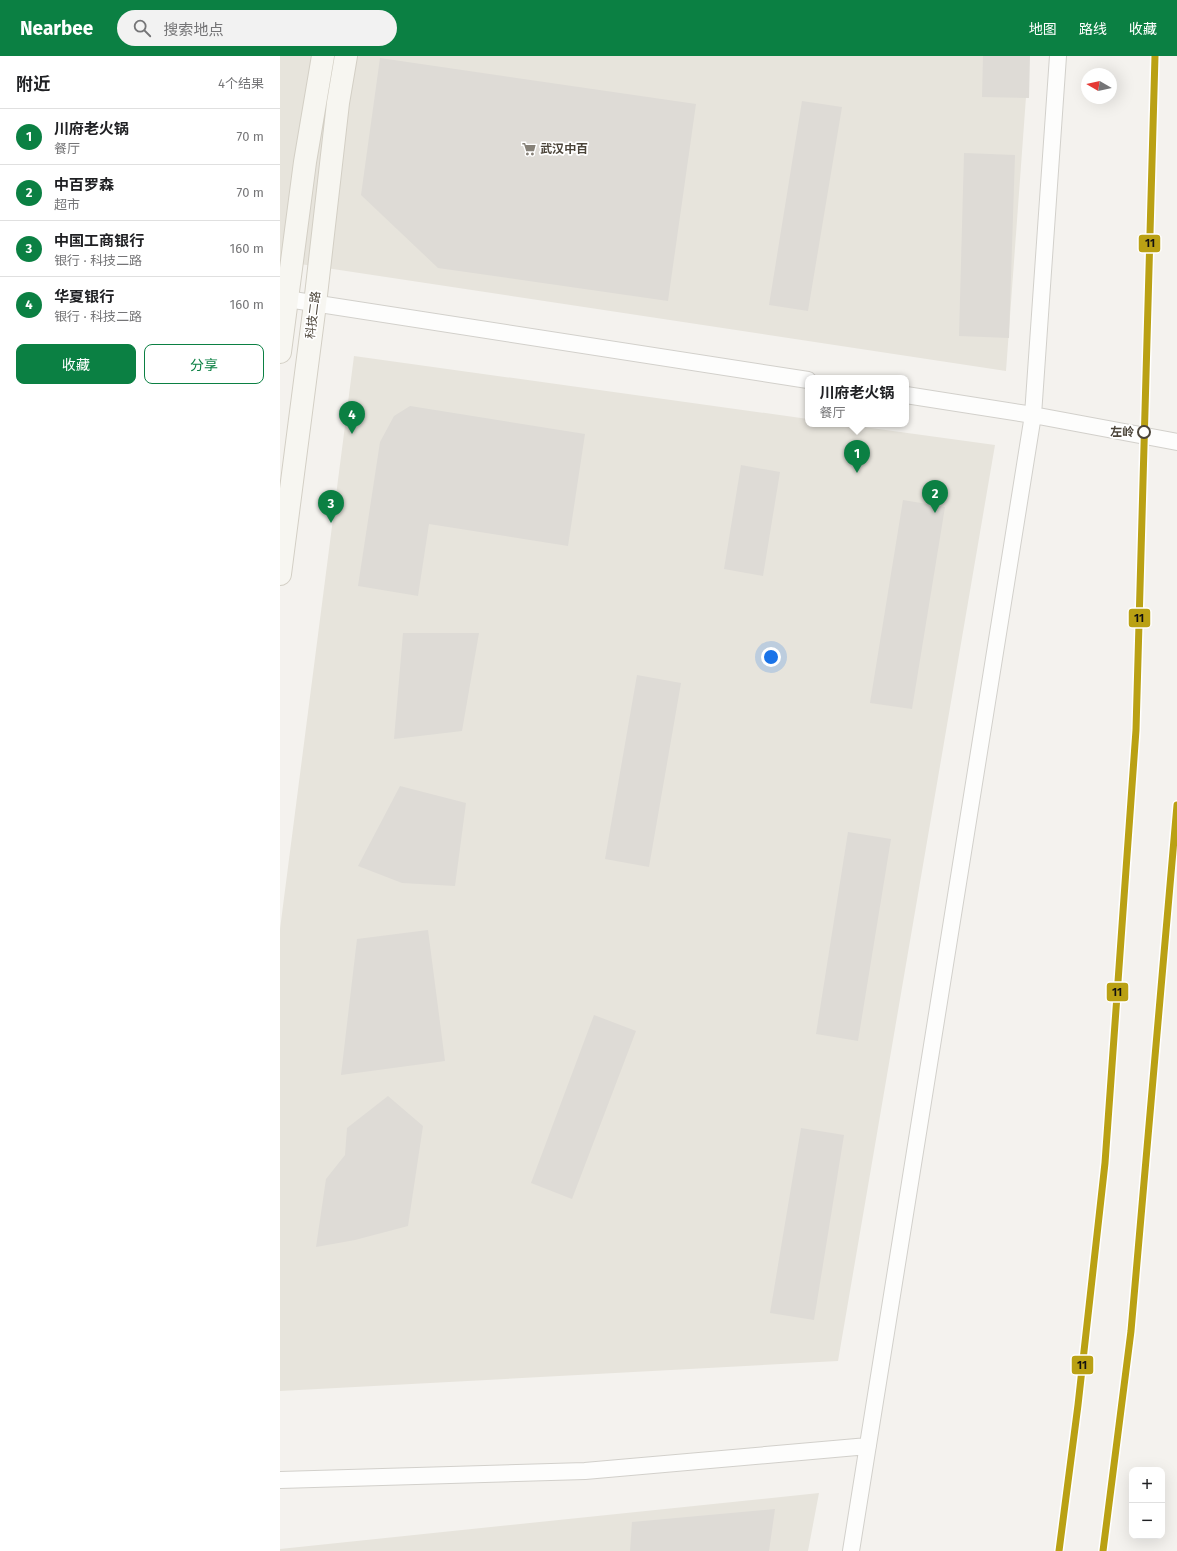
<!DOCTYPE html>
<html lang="zh">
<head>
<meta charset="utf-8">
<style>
  :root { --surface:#fff; --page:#f2f2f2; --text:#202124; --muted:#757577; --line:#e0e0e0; --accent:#0b8043 }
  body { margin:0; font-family:"Fira Sans","Noto Sans SC",sans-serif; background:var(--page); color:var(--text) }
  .controls { position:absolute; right:12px; bottom:12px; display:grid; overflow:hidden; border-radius:8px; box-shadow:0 4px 16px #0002 }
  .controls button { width:36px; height:36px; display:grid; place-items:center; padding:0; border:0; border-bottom:1px solid var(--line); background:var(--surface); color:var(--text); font:20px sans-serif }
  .compass { position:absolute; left:801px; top:12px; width:36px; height:36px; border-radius:50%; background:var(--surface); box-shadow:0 4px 16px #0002; rotate:279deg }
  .you { position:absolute; left:491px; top:601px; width:14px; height:14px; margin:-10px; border:3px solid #fff; border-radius:50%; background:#1a73e8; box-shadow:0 0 0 6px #1a73e833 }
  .badge { display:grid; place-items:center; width:26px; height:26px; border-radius:50%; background:var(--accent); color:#fff; font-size:13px; font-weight:700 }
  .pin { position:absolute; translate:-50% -33px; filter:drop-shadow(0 1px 2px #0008) }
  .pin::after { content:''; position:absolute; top:21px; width:14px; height:12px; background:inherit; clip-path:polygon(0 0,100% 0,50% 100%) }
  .popup { position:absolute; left:525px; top:319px; width:104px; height:52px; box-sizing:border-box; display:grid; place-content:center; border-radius:8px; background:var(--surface); filter:drop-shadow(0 1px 3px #0005); font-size:13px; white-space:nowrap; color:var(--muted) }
  .popup b { font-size:15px; color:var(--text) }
  .popup::after { content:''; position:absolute; left:50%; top:100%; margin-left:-8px; border:8px solid transparent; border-top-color:var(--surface) }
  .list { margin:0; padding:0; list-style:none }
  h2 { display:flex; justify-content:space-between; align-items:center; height:52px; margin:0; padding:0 16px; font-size:17px }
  h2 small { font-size:13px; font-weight:400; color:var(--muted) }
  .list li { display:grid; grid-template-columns:26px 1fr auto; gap:12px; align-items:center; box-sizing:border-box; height:56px; padding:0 16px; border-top:1px solid var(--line) }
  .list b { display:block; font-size:15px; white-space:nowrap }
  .list p { margin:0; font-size:13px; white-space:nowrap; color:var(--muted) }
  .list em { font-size:13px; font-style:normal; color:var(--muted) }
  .actions { display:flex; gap:8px; padding:12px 16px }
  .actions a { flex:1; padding:9px 0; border:1px solid var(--accent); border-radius:8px; text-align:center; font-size:14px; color:var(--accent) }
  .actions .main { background:var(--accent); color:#fff }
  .icon { flex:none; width:22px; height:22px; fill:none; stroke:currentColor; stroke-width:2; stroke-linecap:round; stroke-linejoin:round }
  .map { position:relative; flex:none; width:897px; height:1495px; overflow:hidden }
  header { display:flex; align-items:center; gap:24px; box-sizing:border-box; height:56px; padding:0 20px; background:var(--accent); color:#fff }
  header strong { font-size:19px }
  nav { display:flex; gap:22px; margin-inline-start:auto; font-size:14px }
  .search { width:280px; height:36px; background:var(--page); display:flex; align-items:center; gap:10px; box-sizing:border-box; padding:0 14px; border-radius:22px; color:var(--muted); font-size:15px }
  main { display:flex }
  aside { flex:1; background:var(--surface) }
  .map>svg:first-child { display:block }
</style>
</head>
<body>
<header>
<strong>Nearbee</strong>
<div class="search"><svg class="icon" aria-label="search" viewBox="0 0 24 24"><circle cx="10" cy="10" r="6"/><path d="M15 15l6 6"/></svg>搜索地点</div>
<nav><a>地图</a><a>路线</a><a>收藏</a></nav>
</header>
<main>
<aside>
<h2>附近<small>4个结果</small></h2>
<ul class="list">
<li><span class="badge">1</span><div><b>川府老火锅</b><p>餐厅</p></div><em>70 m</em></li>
<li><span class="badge">2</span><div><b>中百罗森</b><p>超市</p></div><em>70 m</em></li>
<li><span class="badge">3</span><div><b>中国工商银行</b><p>银行 · 科技二路</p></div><em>160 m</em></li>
<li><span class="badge">4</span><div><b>华夏银行</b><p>银行 · 科技二路</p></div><em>160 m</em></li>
</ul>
<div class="actions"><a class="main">收藏</a><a>分享</a></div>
</aside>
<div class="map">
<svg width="897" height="1495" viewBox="0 0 897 1495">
  <rect width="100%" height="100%" fill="#f4f2ee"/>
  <path fill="#e7e4dc" d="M0 0H749L726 315 0 205Z
    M74 300 528 363V368H562L715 389 558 1305 0 1335V873Z
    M539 1437 528 1495H0V1493Z"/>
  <path fill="#dedbd6" d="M703 0H750L749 42 702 41Z
    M100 2 416 48 388 245 158 212 81 139Z
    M522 45 562 51 528 255 489 249Z
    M684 97 735 99 729 282 679 280Z
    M130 350 305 378 288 490 149 468 138 540 78 530 100 386 114 360Z
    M461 409 500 416 483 520 444 513Z
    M623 444 665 451 632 653 590 647Z
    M123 577H199L182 675 114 683Z
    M357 619 401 627 369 811 325 803Z
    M120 730 186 747 175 830 122 827 78 810Z
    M568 776 611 783 578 985 536 978Z
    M148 874 165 1005 61 1019 77 883Z
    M314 959 356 975 292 1143 251 1127Z
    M108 1040 143 1070 128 1170 75 1184 36 1191 46 1123 65 1099 67 1072Z
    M521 1072 564 1079 534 1264 490 1257Z
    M495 1453 489 1495H350L352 1466Z"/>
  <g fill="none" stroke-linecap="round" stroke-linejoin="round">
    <defs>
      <path id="street" d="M0 242 528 324
        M626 339 753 359 897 386
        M0 1424 305 1415 588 1390
        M571 1495 753 359 778 0"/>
      <path id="secondary" d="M0 296 25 106 43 0
        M0 518 35 248 58 47 66 0"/>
    </defs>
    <use href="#street" stroke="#d2d0cb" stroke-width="18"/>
    <use href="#secondary" stroke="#d3cfc5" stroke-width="24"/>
    <use href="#street" stroke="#fdfdfc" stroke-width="16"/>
    <use href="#secondary" stroke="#f7f6f1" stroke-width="22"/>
    <defs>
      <path id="metro-1" d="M779 1495 798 1349 825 1107 856 674 875 0
        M823 1495 851 1275 897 749"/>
    </defs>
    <use href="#metro-1" stroke="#fff" stroke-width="10"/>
    <use href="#metro-1" stroke="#baa114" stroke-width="7"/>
  </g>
  <defs>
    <symbol id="supermarket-bare" viewBox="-9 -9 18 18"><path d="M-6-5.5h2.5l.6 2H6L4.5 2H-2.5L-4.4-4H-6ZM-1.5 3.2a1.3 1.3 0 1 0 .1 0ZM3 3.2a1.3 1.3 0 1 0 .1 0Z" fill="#868178" stroke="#fff" stroke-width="2.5" paint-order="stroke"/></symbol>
  </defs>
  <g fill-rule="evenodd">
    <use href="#supermarket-bare" x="239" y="83" width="20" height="20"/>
  </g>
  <circle fill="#fff" stroke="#4b4439" stroke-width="2" cx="864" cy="376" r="6"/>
  <g text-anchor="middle" stroke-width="3.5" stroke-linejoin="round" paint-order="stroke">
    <g font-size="12" font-weight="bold" fill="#4b4439" stroke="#fff" text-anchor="start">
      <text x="260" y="97">武汉中百</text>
    </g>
    <g font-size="12" fill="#4b4439" stroke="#fff">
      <text transform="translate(33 259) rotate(-83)" y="4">科技二路</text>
    </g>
    <g font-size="12" font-weight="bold" fill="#4b4439" stroke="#fff" text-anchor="end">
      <text x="854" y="380">左岭</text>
    </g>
  </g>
  <g stroke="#fff" stroke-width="1.5">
    <rect x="858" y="178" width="23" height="19" rx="4" fill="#baa114"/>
    <rect x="848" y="552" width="23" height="20" rx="4" fill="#baa114"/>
    <rect x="826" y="926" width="23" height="20" rx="4" fill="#baa114"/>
    <rect x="791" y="1299" width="23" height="20" rx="4" fill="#baa114"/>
  </g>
  <g font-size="11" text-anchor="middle" font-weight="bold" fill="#111">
    <text x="870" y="191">11</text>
    <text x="859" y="566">11</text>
    <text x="837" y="940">11</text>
    <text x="802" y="1313">11</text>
  </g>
</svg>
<div class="controls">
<button>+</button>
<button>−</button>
</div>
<svg class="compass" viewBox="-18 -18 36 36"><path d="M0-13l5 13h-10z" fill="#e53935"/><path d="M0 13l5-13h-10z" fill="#757577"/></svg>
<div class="you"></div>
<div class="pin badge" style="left:577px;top:417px">1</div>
<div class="popup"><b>川府老火锅</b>餐厅</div>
<div class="pin badge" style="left:655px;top:457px">2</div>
<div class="pin badge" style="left:51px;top:467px">3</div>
<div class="pin badge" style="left:72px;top:378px">4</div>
</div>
</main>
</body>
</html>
